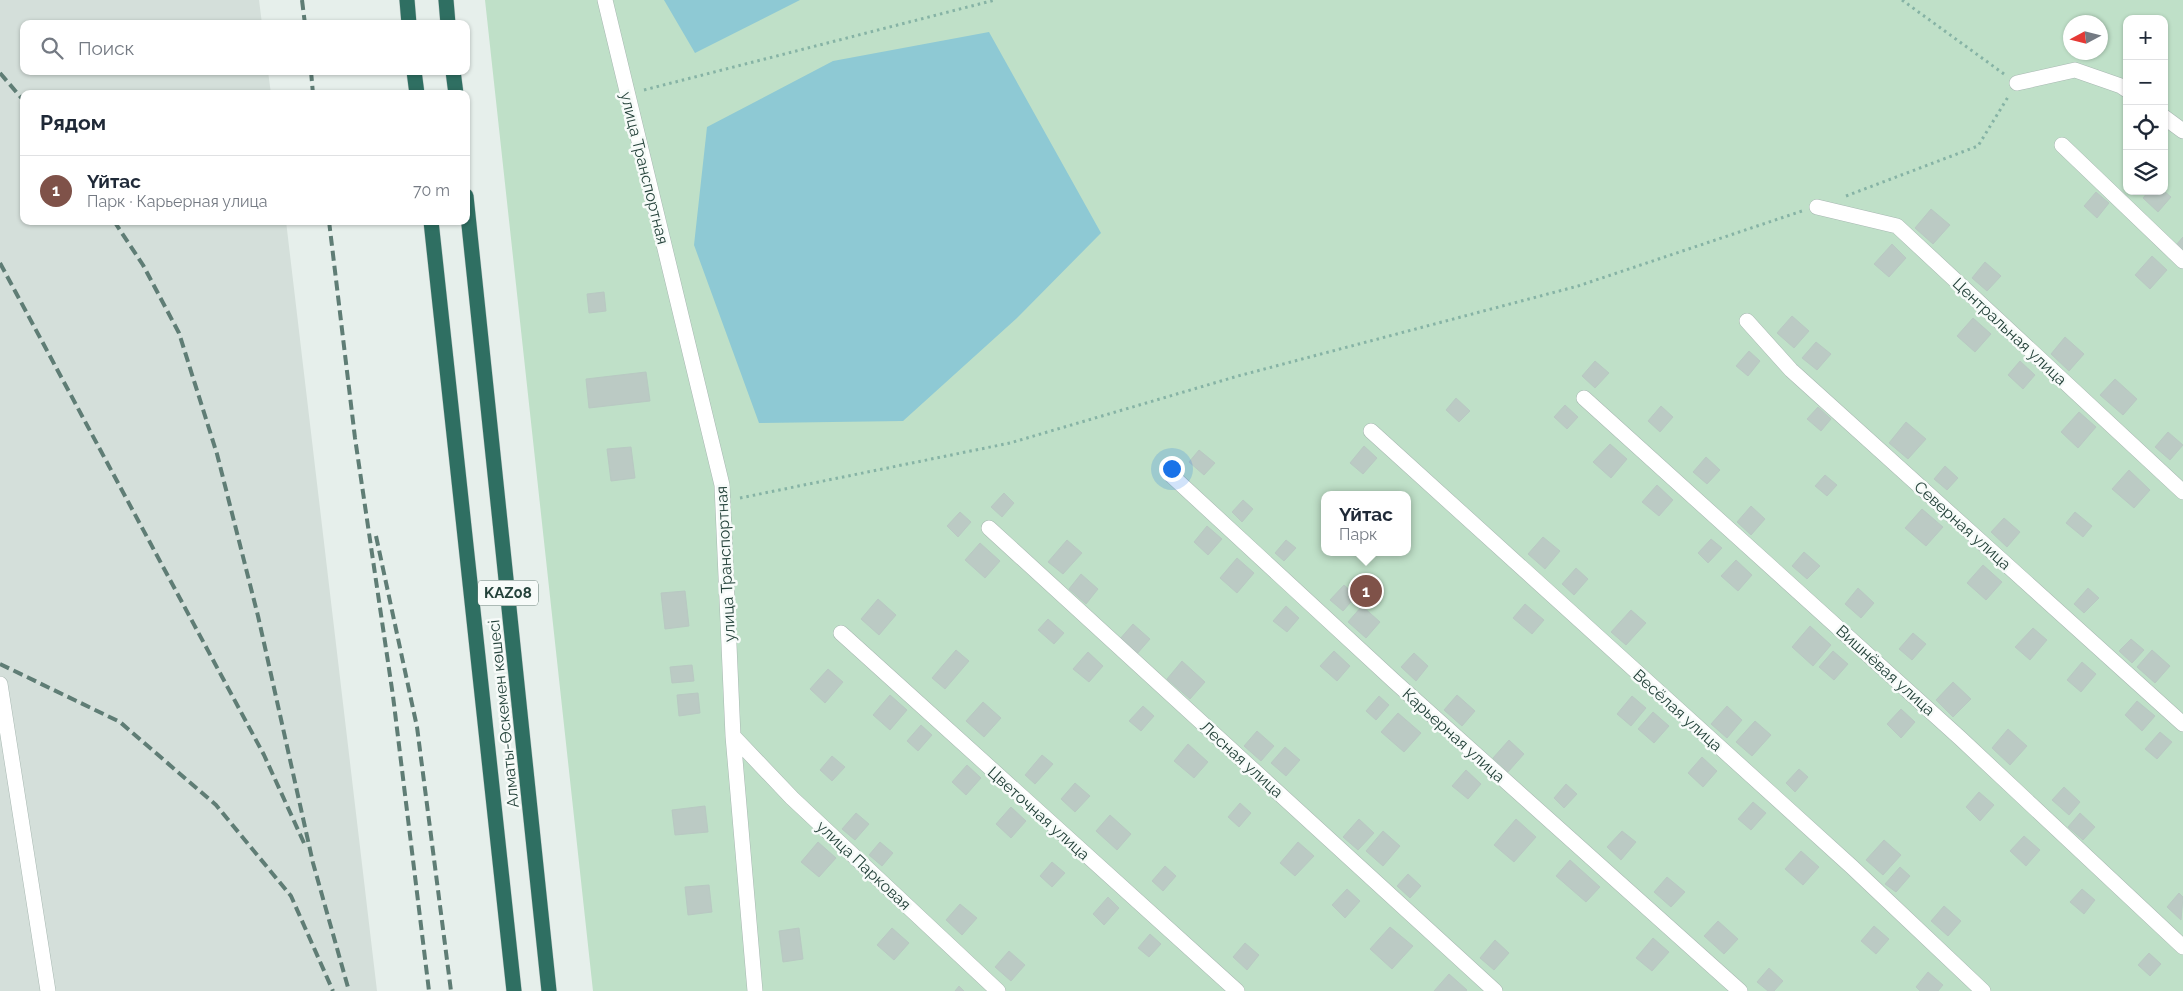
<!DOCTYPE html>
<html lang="ru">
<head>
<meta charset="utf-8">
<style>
  :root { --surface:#fff; --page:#f6f6f7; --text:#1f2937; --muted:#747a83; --line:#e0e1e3; --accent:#7f5249 }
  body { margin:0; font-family:Raleway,sans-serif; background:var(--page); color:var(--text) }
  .controls { position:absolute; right:15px; top:15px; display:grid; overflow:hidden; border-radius:10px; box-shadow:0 1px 4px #0004 }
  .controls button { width:45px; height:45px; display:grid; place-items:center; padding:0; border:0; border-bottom:1px solid var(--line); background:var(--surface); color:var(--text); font:25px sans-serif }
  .compass { position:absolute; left:2063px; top:15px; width:45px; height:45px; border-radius:50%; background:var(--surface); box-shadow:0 1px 4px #0004; rotate:263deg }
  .you { position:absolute; left:1171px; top:468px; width:18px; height:18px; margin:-12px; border:4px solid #fff; border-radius:50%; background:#1a73e8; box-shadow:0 0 0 8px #1a73e833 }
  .badge { display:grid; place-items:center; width:32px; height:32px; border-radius:50%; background:var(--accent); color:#fff; font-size:16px; font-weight:700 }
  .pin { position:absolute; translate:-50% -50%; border:2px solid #fff; box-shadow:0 1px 5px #0006 }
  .popup { position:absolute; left:1321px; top:491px; width:90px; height:65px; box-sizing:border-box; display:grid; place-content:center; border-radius:10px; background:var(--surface); filter:drop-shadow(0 1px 4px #0005); font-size:16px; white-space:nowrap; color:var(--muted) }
  .popup b { font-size:19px; color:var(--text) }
  .popup::after { content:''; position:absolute; left:50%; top:100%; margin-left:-10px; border:10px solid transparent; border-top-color:var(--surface) }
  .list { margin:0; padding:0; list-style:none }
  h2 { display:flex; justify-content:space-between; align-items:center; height:65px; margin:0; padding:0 20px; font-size:21px }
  h2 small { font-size:16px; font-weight:400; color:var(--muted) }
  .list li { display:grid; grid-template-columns:32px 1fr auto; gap:15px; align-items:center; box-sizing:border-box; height:70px; padding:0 20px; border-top:1px solid var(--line) }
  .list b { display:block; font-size:19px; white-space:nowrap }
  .list p { margin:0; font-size:16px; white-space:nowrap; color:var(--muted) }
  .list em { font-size:16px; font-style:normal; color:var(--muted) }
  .icon { flex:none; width:28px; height:28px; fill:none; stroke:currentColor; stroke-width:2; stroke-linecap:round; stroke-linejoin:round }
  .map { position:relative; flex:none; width:2183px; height:991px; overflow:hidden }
  .search { position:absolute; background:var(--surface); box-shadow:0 1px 4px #0004; left:20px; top:20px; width:450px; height:55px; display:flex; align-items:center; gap:12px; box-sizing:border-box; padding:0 18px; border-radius:10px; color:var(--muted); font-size:19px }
  .panel { position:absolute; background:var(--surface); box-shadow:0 1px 4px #0004; left:20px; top:90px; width:450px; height:135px; border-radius:10px }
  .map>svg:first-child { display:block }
</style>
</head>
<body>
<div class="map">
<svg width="2183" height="991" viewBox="0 0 2183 991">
  <rect width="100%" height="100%" fill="#e6efeb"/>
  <path fill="#d4dfda" d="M0 0H259L262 24H24V71H268L271 94H24V221H286L377 991H0Z"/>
  <path fill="#bfe0c8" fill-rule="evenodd" d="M485 0H2183V991H593ZM2127 19H2164V191H2127ZM2070 22H2100V52H2070ZM1325 495H1407V552H1325Z"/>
  <path fill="#8ec9d4" d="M664 0H800L695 53Z
    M989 32 1101 233 1017 318 903 421 759 423 694 245 707 127 833 61Z"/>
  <path fill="#bbcac4" stroke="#b8c9c2" d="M2149 191H2164L2171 197 2158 212 2143 198Z
    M2096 192 2109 203 2097 218 2084 206Z
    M1931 209 1950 225 1933 244 1915 228Z
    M2183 237V252L2176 245Z
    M1892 244 1906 258 1889 277 1874 264Z
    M2152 256 2167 270 2150 289 2135 275Z
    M1985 262 2001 276 1987 291 1972 278Z
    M604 292 606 311 589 313 587 294Z
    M1792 316 1809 331 1794 348 1777 333Z
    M1973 318 1991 334 1975 352 1957 336Z
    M2065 337 2084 354 2069 371 2051 354Z
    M1816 342 1831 354 1817 370 1802 358Z
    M1749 351 1760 361 1748 376 1736 366Z
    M1595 361 1609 373 1595 388 1582 376Z
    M2020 361 2035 375 2023 389 2008 375Z
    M646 372 650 401 589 408 586 379Z
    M2115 379 2137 399 2123 415 2100 395Z
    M1456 398 1470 411 1459 422 1446 410Z
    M1565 405 1578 417 1567 429 1554 417Z
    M1661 406 1673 417 1660 432 1648 421Z
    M1818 407 1831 419 1821 431 1807 419Z
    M2079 412 2096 427 2078 448 2061 432Z
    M1906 422 1926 439 1908 459 1889 443Z
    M2168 432 2183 445 2170 460 2155 447Z
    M1610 444 1627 459 1611 478 1593 462Z
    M1364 446 1377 458 1363 474 1350 463Z
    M631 447 635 478 611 481 607 449Z
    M1199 450 1215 463 1204 475 1189 462Z
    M1706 457 1720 470 1707 484 1693 472Z
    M1945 466 1958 478 1947 490 1934 479Z
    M2129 470 2150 490 2134 508 2112 489Z
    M1825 475 1837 485 1827 496 1815 486Z
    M1657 485 1673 500 1659 516 1642 502Z
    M1004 493 1014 503 1002 517 991 507Z
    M1243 500 1253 509 1242 522 1232 512Z
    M1751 506 1765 519 1751 535 1737 522Z
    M1922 509 1943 527 1926 546 1905 528Z
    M960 512 971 522 958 537 947 526Z
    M2075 512 2092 526 2083 537 2066 523Z
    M2004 518 2020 532 2007 547 1991 532Z
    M1207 526 1222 539 1208 555 1194 542Z
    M1543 537 1560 551 1545 569 1528 554Z
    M1711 539 1722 548 1708 563 1698 553Z
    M1067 540 1082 553 1063 574 1048 562Z
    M1286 540 1296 548 1284 561 1275 553Z
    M980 543 1000 561 985 578 965 560Z
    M1804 552 1820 566 1807 579 1792 566Z
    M1237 558 1254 573 1237 593 1220 578Z
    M1736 560 1752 575 1738 591 1721 576Z
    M1983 565 2002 582 1986 600 1967 583Z
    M1576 568 1588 579 1574 595 1562 584Z
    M1081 574 1098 589 1086 604 1069 589Z
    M1344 585 1356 596 1343 611 1330 600Z
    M1858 588 1874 603 1861 618 1845 604Z
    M2088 588 2099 598 2084 613 2074 604Z
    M685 591 689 626 665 629 661 593Z
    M878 599 896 615 879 635 861 619Z
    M1525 604 1544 620 1532 634 1513 618Z
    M1286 606 1299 618 1287 632 1273 621Z
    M1362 606 1380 622 1366 638 1348 622Z
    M1631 610 1646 623 1626 645 1611 632Z
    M1048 619 1064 633 1054 644 1038 630Z
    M1133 624 1150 639 1136 655 1119 640Z
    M1810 626 1831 645 1813 666 1792 647Z
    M2033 628 2047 640 2030 660 2015 647Z
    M1913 633 1926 644 1912 660 1899 649Z
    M2131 639 2144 650 2132 663 2119 651Z
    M956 650 969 661 945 689 932 678Z
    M2152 650 2170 666 2155 683 2137 667Z
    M1334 651 1350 666 1337 681 1320 666Z
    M1833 651 1848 664 1834 680 1819 667Z
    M1088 652 1103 666 1089 682 1073 669Z
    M1414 653 1428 666 1416 681 1401 667Z
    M1182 661 1205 682 1190 699 1167 679Z
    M2082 662 2096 674 2081 692 2067 680Z
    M692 665 694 681 672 683 670 667Z
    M828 669 843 682 825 703 810 689Z
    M1953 682 1971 699 1953 717 1936 700Z
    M698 693 700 713 679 716 677 695Z
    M890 695 907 710 890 730 873 715Z
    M1457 695 1475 711 1462 726 1444 710Z
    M1379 696 1389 705 1376 720 1366 711Z
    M1632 696 1646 708 1631 726 1617 714Z
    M2137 701 2155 716 2142 731 2125 715Z
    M983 702 1001 718 984 737 966 721Z
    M1143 706 1154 716 1141 731 1129 721Z
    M1727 706 1742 720 1727 738 1711 724Z
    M1901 709 1915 722 1901 738 1887 724Z
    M1653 712 1669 726 1654 743 1638 729Z
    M1398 713 1421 733 1404 752 1381 732Z
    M1755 721 1771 735 1752 756 1736 742Z
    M921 725 932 735 918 751 907 741Z
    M2008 729 2027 746 2010 765 1992 748Z
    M1257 731 1274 746 1261 761 1244 746Z
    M2160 732 2172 742 2157 759 2145 749Z
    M1509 740 1524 754 1508 772 1493 758Z
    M1188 744 1208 762 1194 778 1174 761Z
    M1285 747 1300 760 1286 776 1271 763Z
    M1042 755 1053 764 1035 784 1025 775Z
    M832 756 845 767 832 781 820 770Z
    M1702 757 1717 771 1703 787 1688 773Z
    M967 765 981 778 966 795 952 782Z
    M1799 769 1808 777 1795 792 1786 783Z
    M1466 770 1481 784 1468 799 1452 786Z
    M1075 783 1090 796 1075 812 1061 799Z
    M1566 784 1577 794 1564 808 1554 798Z
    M2064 787 2080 802 2069 815 2052 800Z
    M1979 792 1994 805 1980 821 1966 807Z
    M1753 802 1766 813 1751 830 1738 819Z
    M1240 803 1251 813 1239 827 1228 817Z
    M705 806 708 832 675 835 672 810Z
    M1011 807 1026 821 1011 838 996 824Z
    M856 813 869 824 855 840 842 829Z
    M2080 813 2095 827 2083 840 2068 827Z
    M1110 815 1131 834 1117 850 1096 831Z
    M1359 819 1374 833 1358 850 1343 837Z
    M1516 819 1536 837 1514 862 1494 845Z
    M1383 831 1400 846 1383 866 1366 851Z
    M1622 831 1636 842 1621 860 1607 847Z
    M2024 836 2040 850 2026 866 2010 851Z
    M1884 840 1901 855 1883 875 1866 860Z
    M818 842 836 858 819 877 801 862Z
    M880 842 893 853 882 866 869 855Z
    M1298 842 1314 856 1295 876 1280 863Z
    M1801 851 1819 867 1803 885 1785 869Z
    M1570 860 1600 887 1586 902 1556 876Z
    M1052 862 1065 873 1052 887 1040 876Z
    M1165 866 1176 876 1163 891 1152 881Z
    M1900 867 1910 876 1896 892 1885 884Z
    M1408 874 1421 886 1410 898 1397 886Z
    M1667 877 1685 892 1671 907 1654 892Z
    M709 885 712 912 688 915 685 887Z
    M1347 889 1360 901 1345 918 1332 905Z
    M2082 889 2095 900 2084 914 2070 902Z
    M2179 893 2183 897 2181 920 2167 907Z
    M1108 897 1119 908 1104 925 1093 914Z
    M960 904 977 918 962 935 946 920Z
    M1944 906 1961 921 1948 936 1931 921Z
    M1718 921 1738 939 1724 954 1704 936Z
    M1874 926 1889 939 1876 954 1861 941Z
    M1390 927 1413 946 1392 969 1370 949Z
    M799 928 803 959 783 962 779 931Z
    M892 928 909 943 894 960 877 945Z
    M1150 934 1161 944 1149 957 1138 948Z
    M1653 938 1669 952 1652 971 1636 958Z
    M1495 940 1509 953 1494 970 1480 958Z
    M1245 943 1259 955 1247 970 1233 957Z
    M1009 951 1025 965 1011 981 995 967Z
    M2149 953 2161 964 2150 976 2138 965Z
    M1769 968 1783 981 1774 991H1768L1757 982Z
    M1928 972 1943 985 1938 991H1920L1916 987Z
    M1449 974 1467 990 1466 991H1434Z
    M959 986 964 991H955Z"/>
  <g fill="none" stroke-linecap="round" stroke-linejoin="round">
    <defs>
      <path id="minor" d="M605 0 722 485 733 736 755 991
        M2017 83 2075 70 2121 86 2127 90
        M2164 117 2183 131
        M2062 145 2183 261
        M1817 207 1897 226 2183 492
        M1747 321 1791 370 2183 724
        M1584 398 1960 738 2183 947
        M1371 431 1852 867 1983 991
        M1171 475 1394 681 1740 991
        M989 528 1495 991
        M841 633 1237 991
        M0 684 48 991
        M733 736 792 798 998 991"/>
      <path id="highway" d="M407 0 409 24
        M446 0 448 24
        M414 71 417 94
        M453 71 456 94
        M466 196 549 991
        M431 221 514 991"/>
    </defs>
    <use href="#minor" stroke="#a8b8b2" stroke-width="16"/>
    <use href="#highway" stroke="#c2cac8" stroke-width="16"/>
    <path stroke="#86b3a5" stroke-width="3" stroke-dasharray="2.5 4" stroke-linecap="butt" d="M1902 0 2004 74
      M644 90 995 0
      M1846 196 1978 146 2008 97
      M740 498 1010 443 1238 376 1578 286 1802 211"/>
    <use href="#minor" stroke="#fff" stroke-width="15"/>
    <use href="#highway" stroke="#2f6f62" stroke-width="15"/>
    <path stroke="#5f7d75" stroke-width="4" stroke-dasharray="10 5" stroke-linecap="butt" d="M302 0 305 24
      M311 71 313 94
      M0 73 24 101
      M114 221 143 265 179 333 217 454 258 616 313 863 349 991
      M329 221 355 438 393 696 429 991
      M0 263 264 755 304 843
      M376 536 417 727 451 991
      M0 664 120 722 216 805 291 896 333 991"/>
  </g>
  <g text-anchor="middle" stroke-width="5" stroke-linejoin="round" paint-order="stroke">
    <rect fill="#f7fbf9" stroke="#637a73" stroke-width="1" x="478" y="580.5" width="60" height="25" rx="4"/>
    <g font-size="15" font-weight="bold" fill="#24423a">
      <text x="508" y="598">KAZ08</text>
    </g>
    <g font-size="16" fill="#24423a" stroke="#f7fbf9">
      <text transform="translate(645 168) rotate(76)" y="6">улица Транспортная</text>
      <text transform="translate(2010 331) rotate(43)" y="6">Центральная улица</text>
      <text transform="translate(1963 525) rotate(42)" y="6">Северная улица</text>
      <text transform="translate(725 564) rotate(-93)" y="6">улица Транспортная</text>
      <text transform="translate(1886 670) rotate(42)" y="6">Вишнёвая улица</text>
      <text transform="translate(1678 710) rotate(42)" y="6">Весёлая улица</text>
      <text transform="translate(503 714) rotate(-96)" y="6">Алматы-Өскемен көшесі</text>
      <text transform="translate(1454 735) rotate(42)" y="6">Карьерная улица</text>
      <text transform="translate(1242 759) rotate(42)" y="6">Лесная улица</text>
      <text transform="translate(1039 813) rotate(42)" y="6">Цветочная улица</text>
      <text transform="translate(864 865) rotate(43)" y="6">улица Парковая</text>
    </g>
  </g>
</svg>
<div class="controls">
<button>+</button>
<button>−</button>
<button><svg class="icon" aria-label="locate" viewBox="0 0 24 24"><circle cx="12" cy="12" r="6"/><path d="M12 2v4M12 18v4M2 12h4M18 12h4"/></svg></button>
<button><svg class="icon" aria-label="layers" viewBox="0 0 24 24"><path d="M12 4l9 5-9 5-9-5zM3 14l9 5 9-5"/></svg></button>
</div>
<svg class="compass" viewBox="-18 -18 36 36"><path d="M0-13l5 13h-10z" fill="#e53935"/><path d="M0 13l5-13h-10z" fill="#747a83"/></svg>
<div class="you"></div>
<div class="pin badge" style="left:1366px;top:591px">1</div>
<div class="popup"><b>Үйтас</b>Парк</div>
<div class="search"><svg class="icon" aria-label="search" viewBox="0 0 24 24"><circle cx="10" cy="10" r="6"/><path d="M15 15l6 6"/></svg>Поиск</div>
<section class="panel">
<h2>Рядом<small></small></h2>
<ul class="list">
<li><span class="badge">1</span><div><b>Үйтас</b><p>Парк · Карьерная улица</p></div><em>70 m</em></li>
</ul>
</section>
</div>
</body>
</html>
